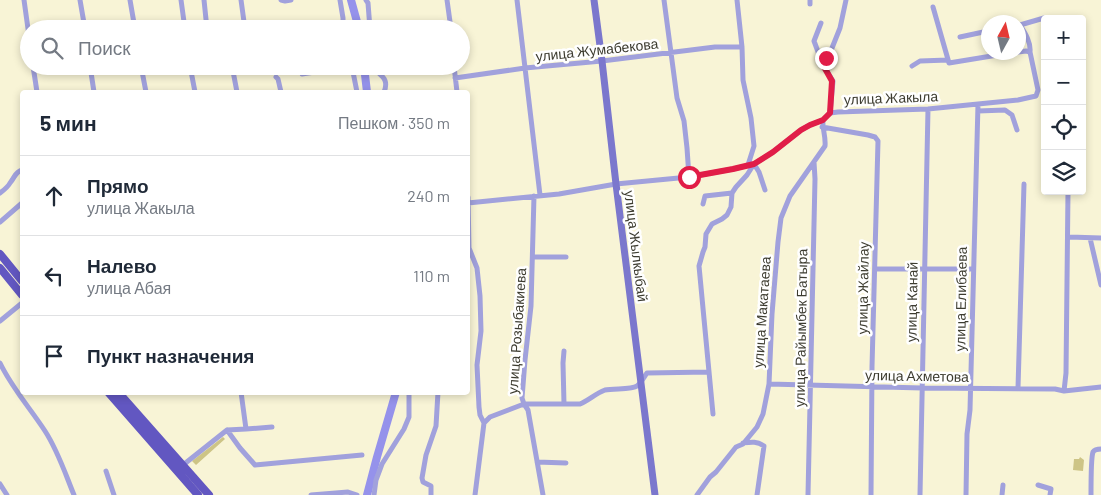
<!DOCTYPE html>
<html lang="ru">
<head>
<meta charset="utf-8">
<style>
  :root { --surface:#fff; --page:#f2f2f3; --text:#1f2937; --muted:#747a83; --line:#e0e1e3 }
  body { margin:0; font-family:Barlow,sans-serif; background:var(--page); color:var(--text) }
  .controls { position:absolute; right:15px; top:15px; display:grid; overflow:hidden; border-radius:5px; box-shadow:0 2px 8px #0003 }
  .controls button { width:45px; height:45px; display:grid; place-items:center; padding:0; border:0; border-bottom:1px solid var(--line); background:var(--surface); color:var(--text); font:25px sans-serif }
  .compass { position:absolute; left:981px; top:15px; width:45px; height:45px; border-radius:50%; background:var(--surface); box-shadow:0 2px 8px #0003; rotate:8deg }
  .stop { position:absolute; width:15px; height:15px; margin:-11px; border:4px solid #e11d48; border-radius:50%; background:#fff }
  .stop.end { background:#e11d48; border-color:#fff; box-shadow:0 1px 5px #0008 }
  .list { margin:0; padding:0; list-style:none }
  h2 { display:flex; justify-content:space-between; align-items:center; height:65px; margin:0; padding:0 20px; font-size:21px }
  h2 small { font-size:16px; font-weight:400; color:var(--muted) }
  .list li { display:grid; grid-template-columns:32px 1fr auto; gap:15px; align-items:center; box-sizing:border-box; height:80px; padding:0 20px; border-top:1px solid var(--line) }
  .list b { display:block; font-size:19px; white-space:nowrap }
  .list p { margin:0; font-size:16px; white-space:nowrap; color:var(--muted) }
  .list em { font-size:16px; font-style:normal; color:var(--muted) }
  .icon { flex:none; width:28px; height:28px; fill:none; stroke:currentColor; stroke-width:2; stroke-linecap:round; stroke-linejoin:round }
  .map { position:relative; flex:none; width:1101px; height:495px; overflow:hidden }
  .search { position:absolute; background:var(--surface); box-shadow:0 2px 8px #0003; left:20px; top:20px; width:450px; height:55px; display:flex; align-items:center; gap:12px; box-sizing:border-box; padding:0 18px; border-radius:28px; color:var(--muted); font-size:19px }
  .panel { position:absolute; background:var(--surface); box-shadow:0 2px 8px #0003; left:20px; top:90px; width:450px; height:305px; border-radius:5px }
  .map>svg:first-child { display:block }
</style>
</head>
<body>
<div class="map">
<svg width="1101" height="495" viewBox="0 0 1101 495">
  <rect width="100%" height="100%" fill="#f8f4d6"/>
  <path fill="#cdc486" d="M223 437 225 439 196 465 192 461Z
    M1080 457 1084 460 1083 471 1073 470 1074 459H1079Z"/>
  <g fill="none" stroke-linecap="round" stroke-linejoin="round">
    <path stroke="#9592eb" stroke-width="8" d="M351 0 359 29
      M364 66 367 92
      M367 495 377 457 396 392"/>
    <path stroke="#a1a1dc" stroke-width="5" d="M24 0 29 36
      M80 0 85 29
      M130 0 135 29
      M181 0 185 29
      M204 0 207 29
      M241 0 245 29
      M281 0 285 1 291 0
      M340 0 343 18V29
      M366 0 368 3 370 29
      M447 0 451 29
      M517 0 540 195
      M664 0 677 98 684 121 687 148 689 177
      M737 0 742 47 743 80 751 118 754 146 748 165
      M810 4V0
      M933 7 949 63 1016 52
      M821 23 814 41 823 65
      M960 37 988 31
      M1030 52C1031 42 1025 33 1020 25L1044 18
      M33 66 37 92
      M90 66 94 92
      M141 66 146 92
      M190 66 195 92
      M232 66 237 92
      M372 66C379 76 390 77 384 92
      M454 66 457 92
      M912 66 920 61 948 60
      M302 74 346 67H352L357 92
      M276 77 278 79 281 92
      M455 78 525 68 602 61 715 47H742
      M978 111 1005 110 1012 115 1017 130
      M830 113 833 81 823 65 832 48 840 28 846 0
      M822 127 868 135 875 137 878 141 872 367 871 495
      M0 193C4 190 8 187 10 183 15 177 15 172 22 170
      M534 196 531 306 525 360 522 398 524 404 528 410 543 495
      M468 197 469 248 477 268 480 296 481 331 477 365 479 407 480 415 484 423 475 495
      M468 203 559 194 616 184 689 177 733 169 754 164 773 152 801 130 810 125 823 120 830 113 838 112 928 109 1018 100 1036 96 1038 90 1030 52 1026 51 1018 52
      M703 204 705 196 732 193
      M0 222 22 203
      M1069 237 1101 238
      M1090 238 1101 285
      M533 257H566
      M875 269H973
      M0 321 22 303
      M564 351 563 363 564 404
      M0 363C12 388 30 408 45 431 58 451 65 473 74 495
      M769 384 922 388 1055 389 1064 391 1101 387
      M1018 388 1024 184
      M1064 391 1066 373 1068 191
      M713 414 699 266 703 252 705 247 706 234 712 224 722 219 727 215 731 207 732 193 736 187 747 175 754 164 759 172 765 190
      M484 423 490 417 524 404H580C589 400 595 394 605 390 613 388 632 390 637 386 641 383 644 377 647 373L709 372
      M246 429 272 427
      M227 430 240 448 255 465 362 455
      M743 443C751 442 757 441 764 446L757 495
      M537 462 566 463
      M183 465 227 430 246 429 241 392
      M106 471 114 495
      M0 484 7 495
      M1038 485 1051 489 1050 495
      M311 495 348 492 357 495
      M374 495 376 480 382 464 404 429 409 417V392
      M431 495V486L423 482 422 478 426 455 436 426 438 392
      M697 495 710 477 716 472 736 447 743 444 757 427 763 414 769 384 772 314 778 242 781 218 790 196 825 146C826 136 822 129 823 120
      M808 495 815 179 814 162
      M920 495 928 109
      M966 495 967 434 970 410 978 104
      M1002 495 1003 485
      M1091 495C1091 488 1091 457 1093 452 1095 449 1098 449 1101 449"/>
    <path stroke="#7b77cd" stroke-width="7" d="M594 0 602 61 616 184 655 495"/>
    <path stroke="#6257c1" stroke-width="8" d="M0 254 22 281
      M0 268 22 295
      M108 392 198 495
      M118 392 209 495"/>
  </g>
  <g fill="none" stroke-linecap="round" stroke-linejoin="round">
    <path stroke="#e11d48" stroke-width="6" d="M689 177 733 169 754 164 773 152 801 130 810 125 823 120 830 113 832 81 823 65 826 58"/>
  </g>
  <g text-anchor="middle" stroke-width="5" stroke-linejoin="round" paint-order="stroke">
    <g font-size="14" fill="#3d3c30" stroke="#fff">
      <text transform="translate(597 50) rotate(-6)" y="5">улица Жумабекова</text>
      <text transform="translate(891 98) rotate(-2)" y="5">улица Жакыла</text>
      <text transform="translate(636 246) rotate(83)" y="5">улица Жылкыбай</text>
      <text transform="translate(863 288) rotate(-89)" y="5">улица Жайлау</text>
      <text transform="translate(961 299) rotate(-89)" y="5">улица Елибаева</text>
      <text transform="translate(912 302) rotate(-89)" y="5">улица Канай</text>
      <text transform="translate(762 312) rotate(-86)" y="5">улица Макатаева</text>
      <text transform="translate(801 328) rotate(-89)" y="5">улица Райымбек Батыра</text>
      <text transform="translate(517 331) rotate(-86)" y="5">улица Розыбакиева</text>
      <text transform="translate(917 376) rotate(1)" y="5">улица Ахметова</text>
    </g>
  </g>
</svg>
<div class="controls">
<button>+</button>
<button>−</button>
<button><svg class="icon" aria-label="locate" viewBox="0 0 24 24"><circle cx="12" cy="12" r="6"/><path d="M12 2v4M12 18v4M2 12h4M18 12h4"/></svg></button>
<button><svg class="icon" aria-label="layers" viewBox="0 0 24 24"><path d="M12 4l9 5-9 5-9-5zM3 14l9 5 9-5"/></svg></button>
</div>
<svg class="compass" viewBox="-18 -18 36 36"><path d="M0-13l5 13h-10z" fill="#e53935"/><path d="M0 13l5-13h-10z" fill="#747a83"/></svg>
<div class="stop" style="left:689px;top:177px"></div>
<div class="stop end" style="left:826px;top:58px"></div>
<div class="search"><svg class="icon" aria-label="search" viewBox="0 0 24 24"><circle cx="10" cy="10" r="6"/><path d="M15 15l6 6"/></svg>Поиск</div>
<section class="panel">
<h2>5 мин<small>Пешком · 350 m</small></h2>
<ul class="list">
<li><svg class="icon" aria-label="ahead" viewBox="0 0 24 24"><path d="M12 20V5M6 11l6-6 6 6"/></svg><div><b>Прямо</b><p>улица Жакыла</p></div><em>240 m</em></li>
<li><svg class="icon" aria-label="left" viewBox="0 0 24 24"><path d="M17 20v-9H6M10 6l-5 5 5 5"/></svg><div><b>Налево</b><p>улица Абая</p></div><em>110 m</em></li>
<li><svg class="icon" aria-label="arrive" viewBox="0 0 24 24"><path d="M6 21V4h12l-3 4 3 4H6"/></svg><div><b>Пункт назначения</b></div></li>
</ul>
</section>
</div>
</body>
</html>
